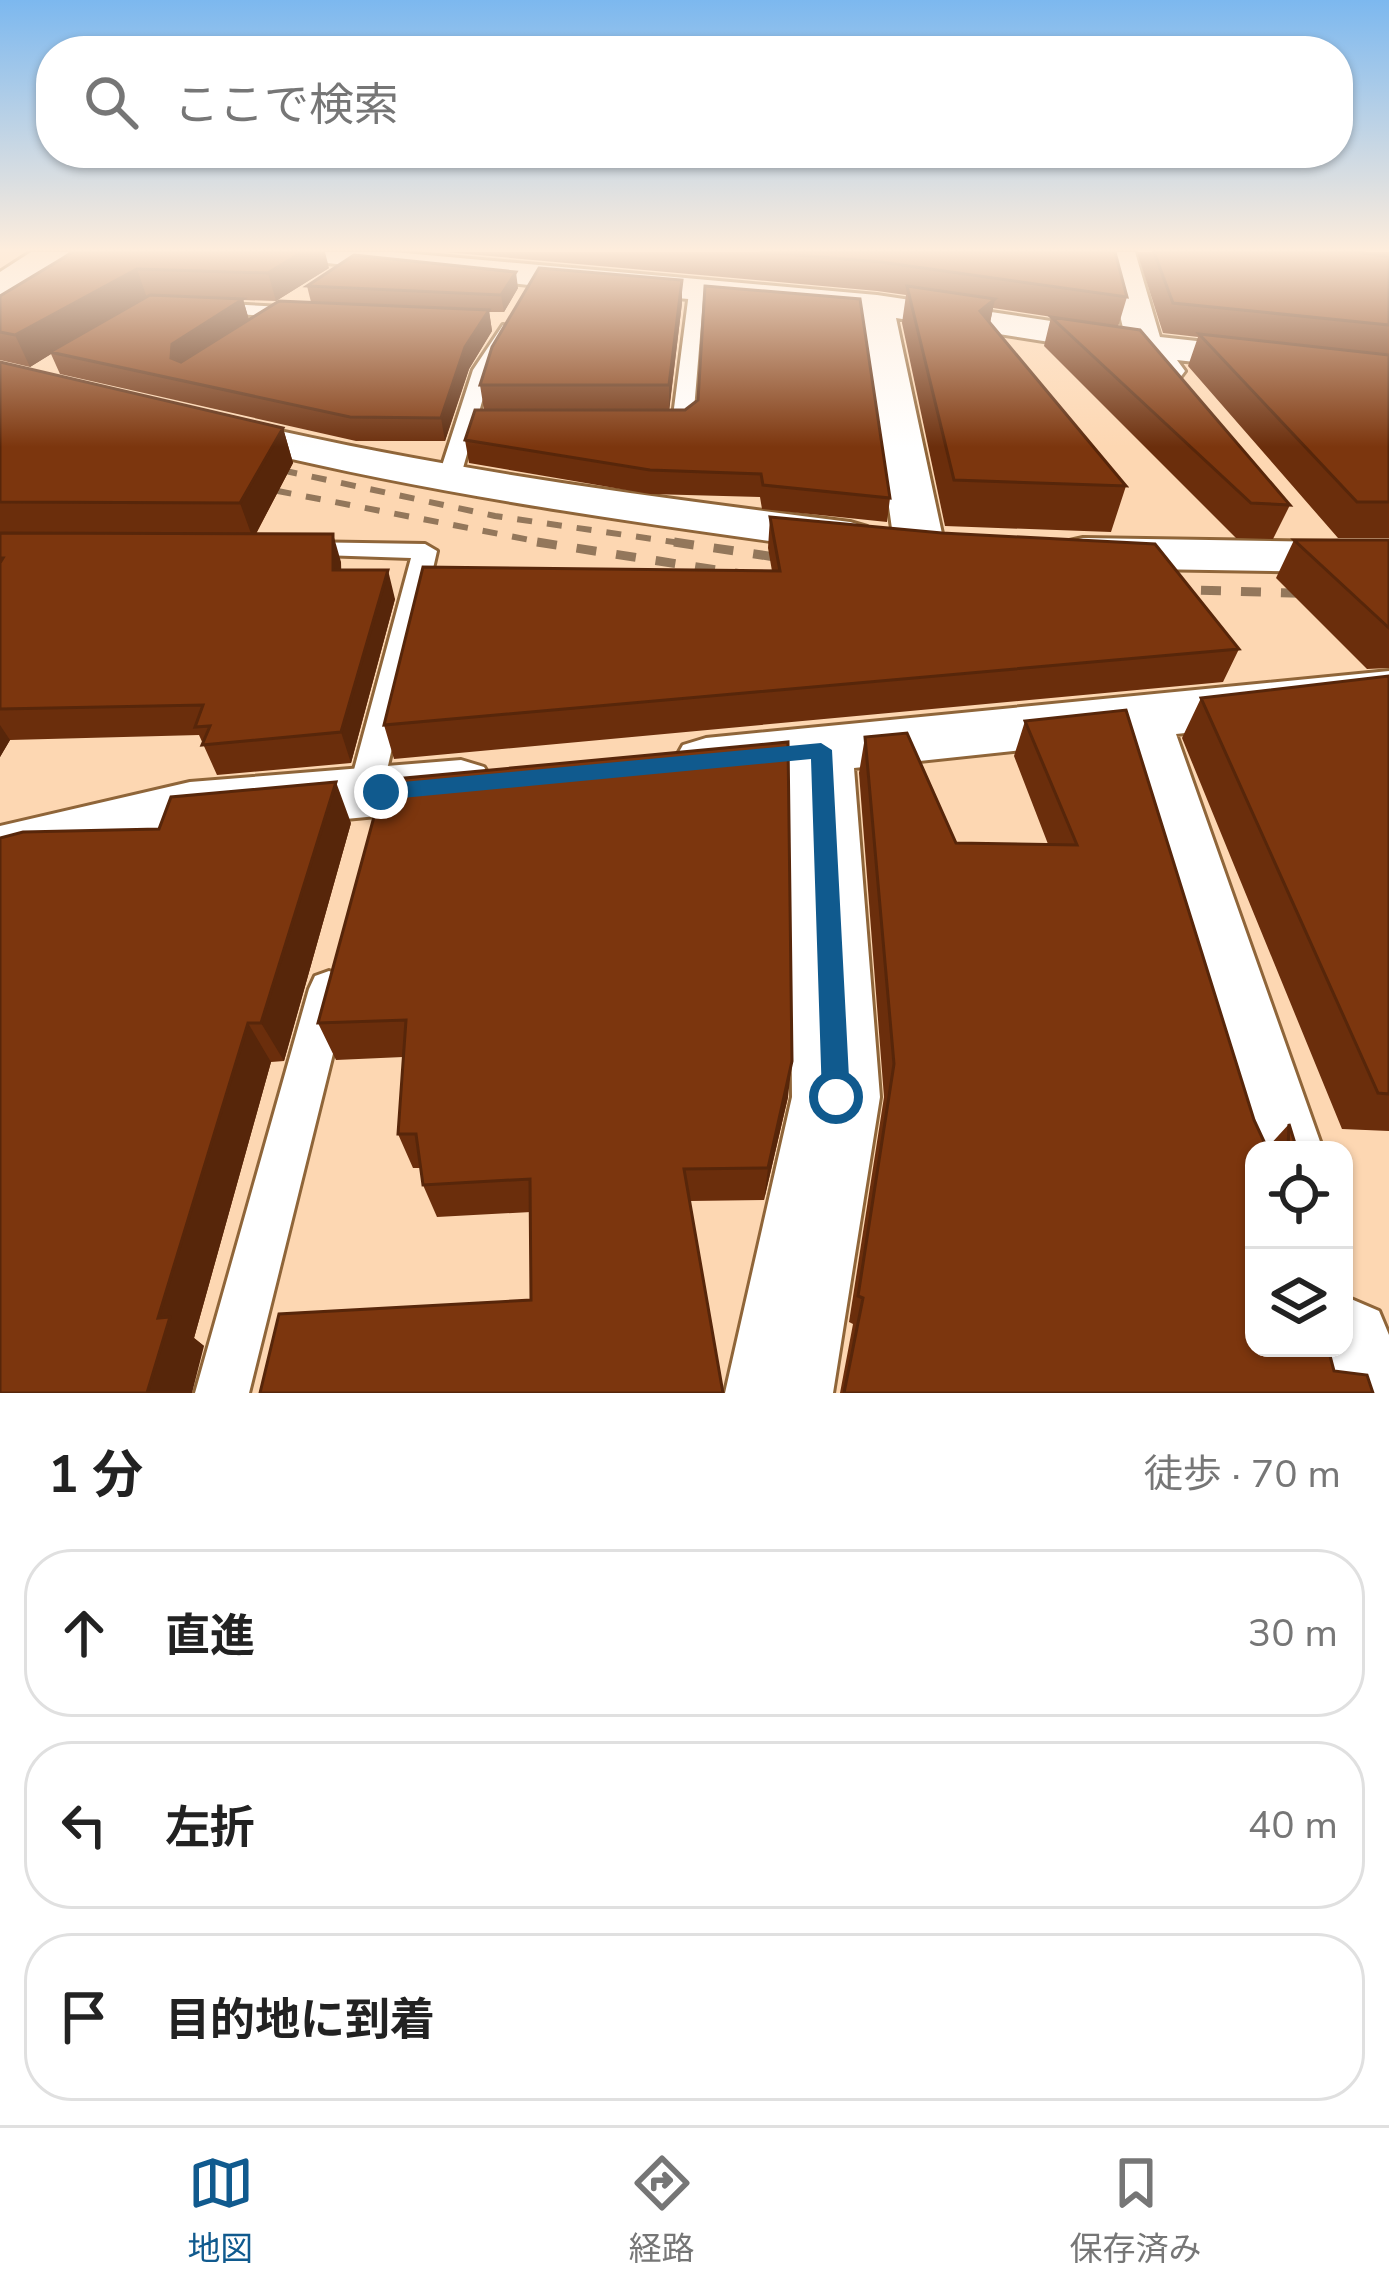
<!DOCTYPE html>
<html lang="ja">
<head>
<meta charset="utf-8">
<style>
  :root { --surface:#fff; --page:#f2f2f2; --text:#222; --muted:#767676; --line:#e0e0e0; --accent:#105a8e }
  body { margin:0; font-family:"Nunito Sans","Noto Sans JP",sans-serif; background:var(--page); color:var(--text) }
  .controls { position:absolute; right:36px; bottom:36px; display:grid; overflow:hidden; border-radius:24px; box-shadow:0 3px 9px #0004 }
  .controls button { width:108px; height:108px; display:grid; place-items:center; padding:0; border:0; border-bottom:3px solid var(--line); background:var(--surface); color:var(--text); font:60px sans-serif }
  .stop { position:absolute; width:36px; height:36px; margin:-27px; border:9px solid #105a8e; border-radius:50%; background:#fff }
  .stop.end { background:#105a8e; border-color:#fff; box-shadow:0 3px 12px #0008 }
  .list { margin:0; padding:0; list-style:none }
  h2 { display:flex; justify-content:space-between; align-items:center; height:156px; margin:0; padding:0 48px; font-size:51px }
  h2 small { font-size:39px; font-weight:400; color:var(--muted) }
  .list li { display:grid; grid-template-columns:78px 1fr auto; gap:36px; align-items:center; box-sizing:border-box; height:168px; margin:0 24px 24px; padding:0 24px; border:3px solid var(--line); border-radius:48px }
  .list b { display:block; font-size:45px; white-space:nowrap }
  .list em { font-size:39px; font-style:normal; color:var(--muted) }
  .icon { flex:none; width:66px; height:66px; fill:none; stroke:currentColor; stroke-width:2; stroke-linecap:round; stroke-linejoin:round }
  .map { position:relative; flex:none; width:1389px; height:1393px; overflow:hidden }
  .search { position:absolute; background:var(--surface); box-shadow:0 3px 9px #0004; left:36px; right:36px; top:36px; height:132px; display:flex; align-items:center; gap:30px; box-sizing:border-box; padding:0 42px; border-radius:48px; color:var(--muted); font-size:45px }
  .sheet { height:732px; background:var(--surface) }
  nav { display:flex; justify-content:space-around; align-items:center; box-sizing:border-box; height:168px; border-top:3px solid var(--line); background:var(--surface); font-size:33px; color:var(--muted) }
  nav a { display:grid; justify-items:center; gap:6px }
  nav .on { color:var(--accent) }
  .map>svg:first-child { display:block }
</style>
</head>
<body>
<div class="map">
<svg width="1389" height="1393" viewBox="0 0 1389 1393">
  <rect width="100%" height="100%" fill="#fdd7b2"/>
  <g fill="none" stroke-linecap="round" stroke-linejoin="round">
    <defs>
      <path id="lane" d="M690 285 704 288 693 422 683 428 648 426V418L673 416Z
        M208 303 303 308 311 313 303 318 202 312 200 308Z
        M503 325 518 329 491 370 461 475 458 480H442L439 475 473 370Z
        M300 542 425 544 437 551 382 792 377 801 365 804 353 801 348 792 411 558 291 554 288 549 291 544Z
        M329 971 343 976 349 989 249 1393H195L309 989 315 976Z"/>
      <path id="street" d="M294 252H393L877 295 1124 332 1105 252H1135L1160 337 1389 362V384L1177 360 1185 371 1179 379C1155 385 1148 373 1133 355L896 318 944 543 936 553 919 558 902 553 894 543 862 314 538 286 309 261Z
        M212 415C422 467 636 495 850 522L867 527 875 537 867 547 850 552C631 522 411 492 197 436L191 427 197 418Z
        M1083 538 1389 543V573L1083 568 1065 564 1058 553 1065 542Z
        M1389 671V711L1176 734 1323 1150H1254V1186L1245 1182 1231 1150 1115 740 854 768 880 1097 833 1393H725L792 1097 789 775 706 784 683 777 674 761 683 745 706 738Z
        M461 760 484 767 494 784 484 801 461 808 190 834 0 882V826L190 782Z
        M1344 1296 1379 1311 1389 1335V1393H1302L1290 1348H1344Z"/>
      <path id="primary" d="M31 252H69L12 294 0 298V272Z"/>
    </defs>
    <use href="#lane" stroke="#8f6539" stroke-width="6"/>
    <use href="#street" stroke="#8f6539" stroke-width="6"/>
    <use href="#primary" stroke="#8f6539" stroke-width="6"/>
    <use href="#lane" fill="#fff" fill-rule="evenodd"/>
    <use href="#street" fill="#fff" fill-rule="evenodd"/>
    <use href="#primary" fill="#fff" fill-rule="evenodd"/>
    <path stroke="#93775b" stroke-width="6" stroke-dasharray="15 15" stroke-linecap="butt" d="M253 464 495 516 694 545
      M247 485 556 545"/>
    <path stroke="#93775b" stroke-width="9" stroke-dasharray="20 20" stroke-linecap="butt" d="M537 542 742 574
      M674 542 802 561
      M1161 589 1389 596"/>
  </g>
  <path fill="#6b2e0c" d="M73 252 329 268 276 301 243 300 249 320 311 302 307 286 518 288 504 312H489L492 331 469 369 445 441H356L60 374 51 354 30 367 0 360V296Z
    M445 252H1115L1127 297 1118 327 993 308 990 323 1126 486 1111 532 945 526 902 323 906 295 877 291Z
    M1137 252H1389V538H1338L1188 366 1198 337 1163 333Z
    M682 303 669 410 890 498 887 522 762 509 760 497 650 494 469 463 465 440 484 410 480 385Z
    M1051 317 1290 505 1273 539 1236 538 1044 346Z
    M0 362 283 428 293 463 256 534 341 562V570L395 599 351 763 217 775 199 735 10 740 0 757Z
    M770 517 1239 649 1223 682 394 759 384 725 772 571 768 548Z
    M1294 540H1389V668L1367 669 1276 578Z
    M1389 676V1131L1342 1129 1182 738 1201 698Z
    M1025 721 1254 1120 1267 1148 1289 1124 1297 1150H1254L1334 1371 1373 1393H840L853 1324 849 1322 884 1097 859 773 865 737 956 843 1048 844 1014 756Z
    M384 780 788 1097 764 1200 689 1201 531 1300V1212L437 1217 423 1185 420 1168H413L398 1134 403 1057 336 1060 318 1023Z
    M351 823 284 1061 271 1062 194 1338 204 1346 0 1393Z"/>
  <path fill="#57260a" d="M302 252H325L329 268 276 301 268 273Z
    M137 269 147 298 50 352 51 354 30 367 15 335Z
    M516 272 518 288 504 312 501 295Z
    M682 280V303L669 412V385Z
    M243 299 249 320 180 366 171 358 172 344Z
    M995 299 987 337 980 311Z
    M489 310 492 331 469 369 445 441 441 418 465 347Z
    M283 428 293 463 253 539 240 503Z
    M333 534 341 562 342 598 333 570Z
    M388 570 395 599 351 763 341 732Z
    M0 725 10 740 0 757Z
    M336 782 351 823 284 1061 261 1023Z
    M248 1023 271 1062 194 1338 204 1346 192 1393H147L158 1318Z
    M792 1061 788 1097 764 1200 768 1168Z"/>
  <path fill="#7c360e" stroke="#57260a" stroke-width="3" d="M73 252H302L268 273 137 269 15 335 0 332V296Z
    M760 252H1115L1127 297 881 262Z
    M1154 252H1358L1389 257V325L1173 303Z
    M354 255 516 272 501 295 307 286Z
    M539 268 682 280 669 385H480L492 347Z
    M705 286 860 299 890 498 763 485 761 474 650 470 465 440 475 410H685L698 400Z
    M907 286 995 299 980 311 1126 486 954 480Z
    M150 295 243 299 172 344 171 358 181 362 279 301 489 310 465 347 441 418 350 417 50 352Z
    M1051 317 1140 330 1290 505 1251 503Z
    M1199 334 1389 355V502H1357Z
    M0 362 283 428 240 503 0 502Z
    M770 517 942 533 1155 544 1239 649 384 725 423 567 780 571Z
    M0 533 333 534V570H388L341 732 202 745 210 726 195 727 203 705 0 709V563L3 558H0Z
    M1294 540H1389V628Z
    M1389 676V1094L1378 1093 1201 698Z
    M1126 710 1254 1120 1268 1150H1254V1348H1328L1334 1371 1367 1375 1373 1393H844L863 1298 858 1296 894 1064 865 737 907 733 956 843 1077 845 1025 721Z
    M788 742 792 1061 768 1168 684 1169 723 1393H260L279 1314 531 1300 530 1179 423 1185 416 1134H398L406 1020 318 1023 384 780Z
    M336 782 261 1023H248L158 1318 170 1317 147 1393H0V838L23 832 159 829 171 797Z
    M1289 1124 1297 1150H1288Z
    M1344 1301 1349 1318 1344 1319Z"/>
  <linearGradient id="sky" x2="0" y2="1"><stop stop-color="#7cb8ef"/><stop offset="0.56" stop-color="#feeddc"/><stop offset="1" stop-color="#feeddc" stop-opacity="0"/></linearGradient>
  <rect width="1389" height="447" fill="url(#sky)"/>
  <path fill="#105a8e" d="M821 743 832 750 850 1097 846 1107 836 1111 826 1107 822 1097 811 759 381 800 370 792 381 784Z"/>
</svg>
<div class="controls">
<button><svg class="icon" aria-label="locate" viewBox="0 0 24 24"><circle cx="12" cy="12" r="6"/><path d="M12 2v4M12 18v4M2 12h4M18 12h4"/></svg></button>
<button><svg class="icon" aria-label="layers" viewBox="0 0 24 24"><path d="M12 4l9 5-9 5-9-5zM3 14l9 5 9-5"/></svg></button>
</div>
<div class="stop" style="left:836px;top:1097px"></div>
<div class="stop end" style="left:381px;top:792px"></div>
<div class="search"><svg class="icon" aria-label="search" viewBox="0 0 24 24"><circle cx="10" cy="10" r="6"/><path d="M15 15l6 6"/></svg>ここで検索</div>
</div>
<section class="sheet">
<h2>1 分<small>徒歩 · 70 m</small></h2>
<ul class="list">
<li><svg class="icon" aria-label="ahead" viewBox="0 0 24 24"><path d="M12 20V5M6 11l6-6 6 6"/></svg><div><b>直進</b></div><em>30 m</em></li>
<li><svg class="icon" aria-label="left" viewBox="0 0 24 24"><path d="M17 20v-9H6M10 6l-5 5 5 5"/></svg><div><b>左折</b></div><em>40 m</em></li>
<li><svg class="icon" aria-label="arrive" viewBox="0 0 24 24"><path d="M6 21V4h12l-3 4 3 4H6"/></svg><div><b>目的地に到着</b></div></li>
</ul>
</section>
<nav>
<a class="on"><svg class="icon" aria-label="map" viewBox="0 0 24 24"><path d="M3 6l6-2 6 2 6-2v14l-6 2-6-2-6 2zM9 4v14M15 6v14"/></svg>地図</a>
<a><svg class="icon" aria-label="directions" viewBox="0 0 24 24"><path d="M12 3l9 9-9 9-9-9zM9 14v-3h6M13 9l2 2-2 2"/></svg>経路</a>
<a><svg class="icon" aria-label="saved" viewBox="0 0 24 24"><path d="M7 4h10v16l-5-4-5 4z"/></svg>保存済み</a>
</nav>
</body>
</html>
